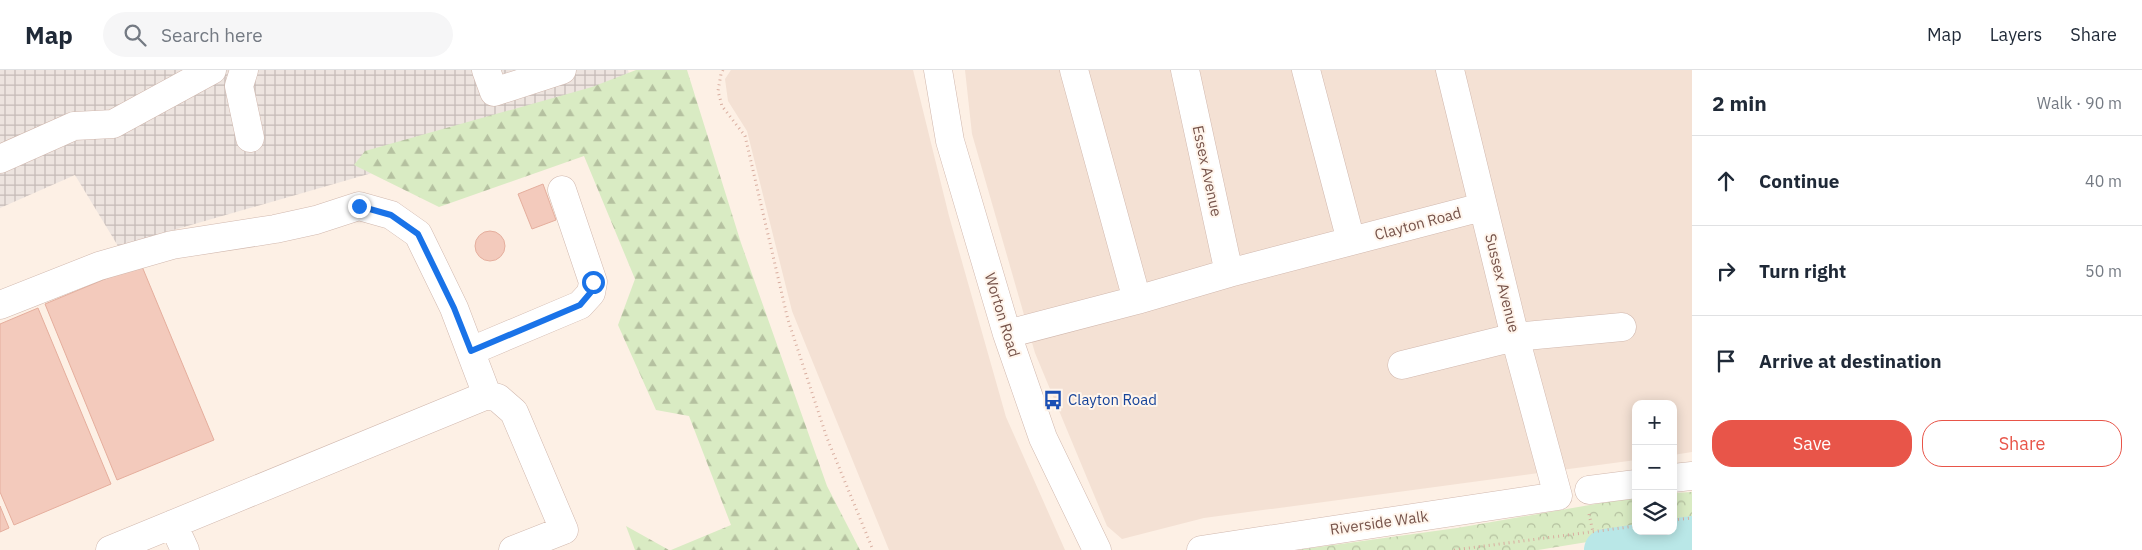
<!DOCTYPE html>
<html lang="en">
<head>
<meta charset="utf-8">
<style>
  :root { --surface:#fff; --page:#f6f6f7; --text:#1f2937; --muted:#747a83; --line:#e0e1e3; --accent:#e85549 }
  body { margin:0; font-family:"IBM Plex Sans",sans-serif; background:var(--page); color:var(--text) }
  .controls { position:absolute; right:15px; bottom:15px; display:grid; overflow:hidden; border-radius:10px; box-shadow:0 2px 12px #0003 }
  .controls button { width:45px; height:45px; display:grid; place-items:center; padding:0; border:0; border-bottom:1px solid var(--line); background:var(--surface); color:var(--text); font:25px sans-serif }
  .stop { position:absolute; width:15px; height:15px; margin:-11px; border:4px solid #1a73e8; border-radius:50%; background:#fff }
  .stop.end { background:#1a73e8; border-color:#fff; box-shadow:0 1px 5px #0008 }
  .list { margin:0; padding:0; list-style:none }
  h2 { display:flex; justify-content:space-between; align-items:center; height:65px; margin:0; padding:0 20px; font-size:21px }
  h2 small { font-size:16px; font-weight:400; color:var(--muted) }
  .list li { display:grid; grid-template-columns:32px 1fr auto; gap:15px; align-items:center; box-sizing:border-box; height:90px; padding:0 20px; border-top:1px solid var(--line) }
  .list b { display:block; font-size:19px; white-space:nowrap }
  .list em { font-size:16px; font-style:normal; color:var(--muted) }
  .actions { display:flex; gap:10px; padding:15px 20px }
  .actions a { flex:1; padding:11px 0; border:1px solid var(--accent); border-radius:20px; text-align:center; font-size:18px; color:var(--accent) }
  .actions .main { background:var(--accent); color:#fff }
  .icon { flex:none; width:28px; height:28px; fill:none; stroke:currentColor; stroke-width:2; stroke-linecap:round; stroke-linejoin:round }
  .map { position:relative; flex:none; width:1692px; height:480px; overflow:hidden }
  header { display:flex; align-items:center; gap:30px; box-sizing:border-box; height:70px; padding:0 25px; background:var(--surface); border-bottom:1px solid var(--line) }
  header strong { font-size:24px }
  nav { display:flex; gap:28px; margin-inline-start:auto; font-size:18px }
  .search { width:350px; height:45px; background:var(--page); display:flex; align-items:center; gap:12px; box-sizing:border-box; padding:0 18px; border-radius:28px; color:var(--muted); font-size:19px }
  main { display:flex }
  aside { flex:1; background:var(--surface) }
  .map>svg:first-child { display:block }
</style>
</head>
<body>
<header>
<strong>Map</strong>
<div class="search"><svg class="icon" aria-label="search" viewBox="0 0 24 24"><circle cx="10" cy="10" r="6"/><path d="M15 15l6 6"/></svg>Search here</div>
<nav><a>Map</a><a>Layers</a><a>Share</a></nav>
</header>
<main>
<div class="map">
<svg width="1692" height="480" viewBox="0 0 1692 480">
  <defs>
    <pattern id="industrial-grid" width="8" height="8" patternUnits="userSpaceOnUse" patternTransform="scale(1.25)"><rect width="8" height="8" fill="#ede4df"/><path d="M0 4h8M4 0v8" fill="none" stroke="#c5bbb7"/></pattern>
    <pattern id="forest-firs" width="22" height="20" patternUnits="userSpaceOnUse" patternTransform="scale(1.25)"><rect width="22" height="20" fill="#d9ebc3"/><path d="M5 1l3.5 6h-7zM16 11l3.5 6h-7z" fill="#b5c1a0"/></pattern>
    <pattern id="park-crowns" width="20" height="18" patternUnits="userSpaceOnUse" patternTransform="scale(1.25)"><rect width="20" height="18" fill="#d9ebc3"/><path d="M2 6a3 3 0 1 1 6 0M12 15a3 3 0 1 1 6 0" fill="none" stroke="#b5c1a0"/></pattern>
  </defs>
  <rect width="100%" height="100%" fill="#fdf0e5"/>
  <path fill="#f4e1d4" d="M731 0H913L949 146 1006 347 1065 480H889L792 241 747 61 728 31 725 9Z
    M965 0H1692V382L1673 385V334H1636V390L1204 448 1122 469 1107 456 1035 283 972 64Z"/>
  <path fill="url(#industrial-grid)" d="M0 0H628L636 27 118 176 75 105 0 138Z"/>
  <path fill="url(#forest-firs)" d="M636 0H687L741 173 827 416 860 480H671L731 455 689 346 656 340 618 255 635 209 584 86 439 137 354 95 365 81 592 17Z
    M626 456 669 480H635Z"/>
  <path fill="url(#park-crowns)" d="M1692 422V455L1673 458V423Z
    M1636 427V461H1655L1538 480H1297L1457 458Z"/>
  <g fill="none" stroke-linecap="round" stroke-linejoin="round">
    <path stroke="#b9e7e7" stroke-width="42" d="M1605 480 1692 467"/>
  </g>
  <path fill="#f3cabc" stroke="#e5ae9d" d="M543 114 556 150 532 159 518 124Z
    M475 176a15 15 0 1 1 30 0a15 15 0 1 1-30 0Z
    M141 194 214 370 117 410 45 234Z
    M38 238 111 414 14 455 0 422V254Z
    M0 436 9 458 0 462Z"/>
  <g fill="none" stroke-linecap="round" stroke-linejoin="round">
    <defs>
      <path id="minor" d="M244 0 239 16 250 68
        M486 0 494 22 562 0
        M938 0 950 71 1007 264 1043 368 1097 480
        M1074 0 1137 230
        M1185 0 1229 203
        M1306 0 1351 171
        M0 89 74 56 113 54 212 0
        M0 235 99 196 172 175 275 159 316 150 359 136 391 145 418 164 454 238 487 325
        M1007 264 1137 230 1229 203 1482 137
        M471 281 580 235 591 223 593 212 562 120
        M1402 295 1515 267 1622 257
        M1673 408 1692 406
        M1589 420 1636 414
        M173 454 185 480
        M110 480 487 325 498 328 514 342 564 460 513 480
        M1201 480 1558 426 1515 267 1450 0"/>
    </defs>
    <use href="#minor" stroke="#d1b8ae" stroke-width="29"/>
    <path stroke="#d8ad9f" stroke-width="3" stroke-dasharray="1 4" stroke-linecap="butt" d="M723 0 721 4 718 21 722 36 745 66 788 250 827 368 873 480
      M1589 444 1593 462
      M1673 450 1692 448
      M1454 480 1636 456"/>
    <use href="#minor" stroke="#fff" stroke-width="28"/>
  </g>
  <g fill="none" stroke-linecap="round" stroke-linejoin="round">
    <path stroke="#1a73e8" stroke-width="6" d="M359 136 391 145 418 164 454 238 471 281 580 235 591 222 593 212"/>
  </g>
  <defs>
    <symbol id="bus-bare" viewBox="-9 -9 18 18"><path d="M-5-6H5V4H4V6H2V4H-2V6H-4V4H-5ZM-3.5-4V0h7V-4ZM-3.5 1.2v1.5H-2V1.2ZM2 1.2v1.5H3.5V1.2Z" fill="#1a4fb4" stroke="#fff5ec" stroke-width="2.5" paint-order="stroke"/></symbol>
  </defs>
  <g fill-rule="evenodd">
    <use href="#bus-bare" x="1039" y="316" width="28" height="28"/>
  </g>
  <g text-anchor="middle" stroke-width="4" stroke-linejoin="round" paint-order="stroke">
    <g font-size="15" fill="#76534a" stroke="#fff5ec">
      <text transform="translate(1207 101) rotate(78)" y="5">Essex Avenue</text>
      <text transform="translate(1418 154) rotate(-15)" y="5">Clayton Road</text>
      <text transform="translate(1502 213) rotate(76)" y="5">Sussex Avenue</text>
      <text transform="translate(1002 245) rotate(73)" y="5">Worton Road</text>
      <text transform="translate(1379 453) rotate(-8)" y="5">Riverside Walk</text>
    </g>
    <g font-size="15" fill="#164399" stroke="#fff5ec" text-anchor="start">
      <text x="1068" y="335">Clayton Road</text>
    </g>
  </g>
</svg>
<div class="controls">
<button>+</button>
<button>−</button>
<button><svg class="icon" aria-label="layers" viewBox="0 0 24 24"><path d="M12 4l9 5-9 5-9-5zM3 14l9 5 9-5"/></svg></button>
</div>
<div class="stop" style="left:593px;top:212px"></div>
<div class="stop end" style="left:359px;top:136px"></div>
</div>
<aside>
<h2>2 min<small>Walk · 90 m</small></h2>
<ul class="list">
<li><svg class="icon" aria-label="ahead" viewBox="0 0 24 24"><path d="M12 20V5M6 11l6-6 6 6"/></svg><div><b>Continue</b></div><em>40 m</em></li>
<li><svg class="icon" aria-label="right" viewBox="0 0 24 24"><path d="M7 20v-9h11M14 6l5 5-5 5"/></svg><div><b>Turn right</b></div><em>50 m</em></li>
<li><svg class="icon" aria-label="arrive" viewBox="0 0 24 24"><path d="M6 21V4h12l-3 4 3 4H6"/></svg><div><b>Arrive at destination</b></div></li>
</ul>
<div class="actions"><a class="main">Save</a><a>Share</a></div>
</aside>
</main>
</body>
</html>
